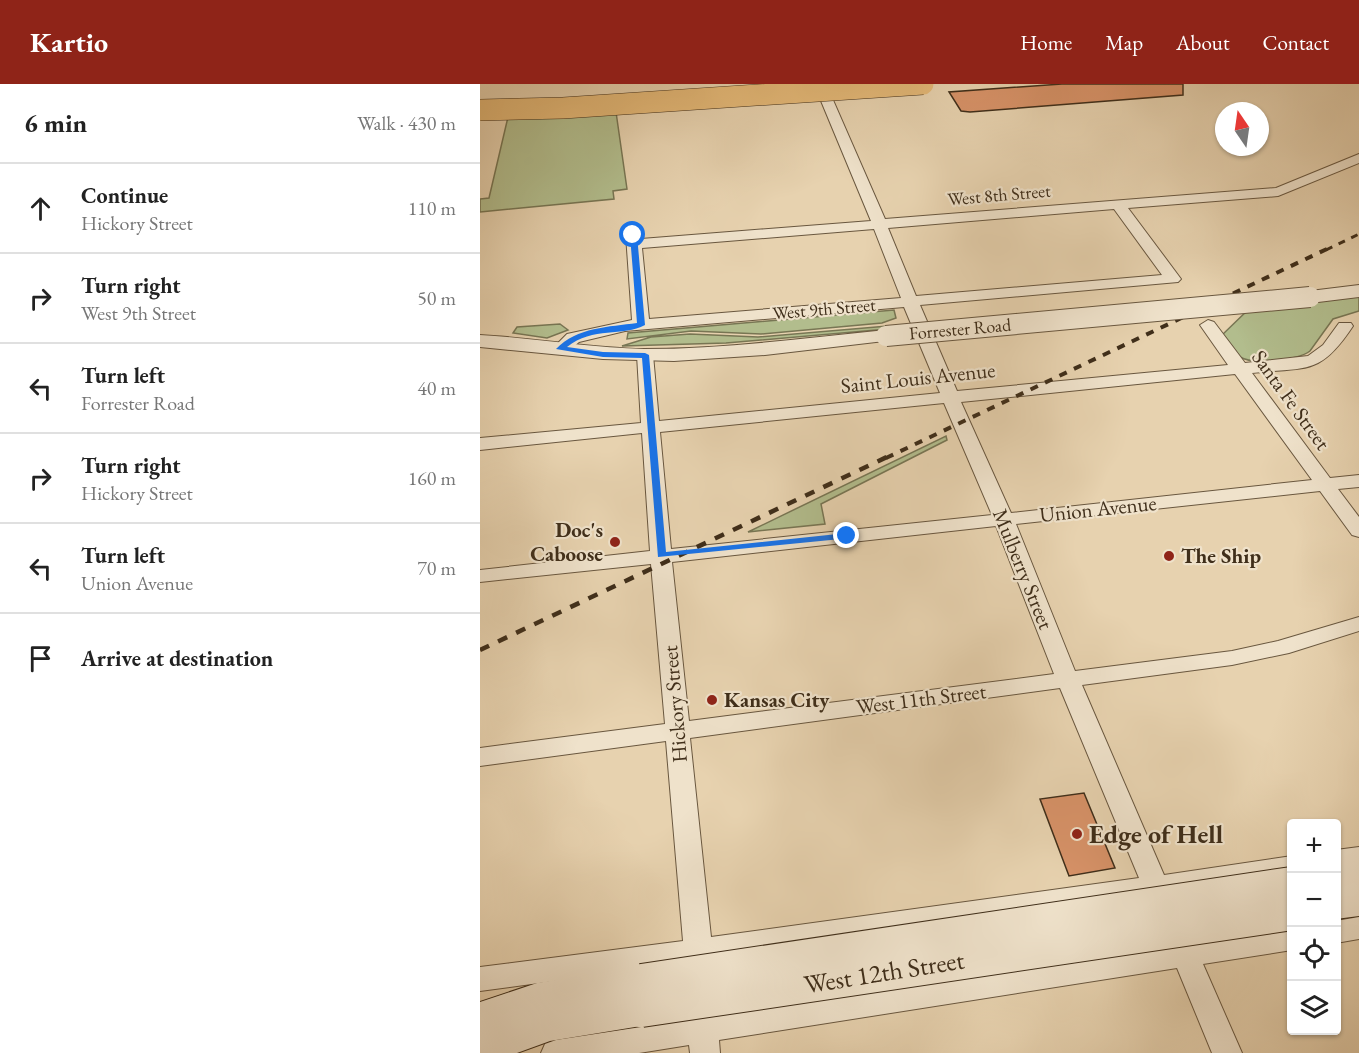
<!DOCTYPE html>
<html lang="en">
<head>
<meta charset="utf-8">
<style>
  :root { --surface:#fff; --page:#f2f2f2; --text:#222; --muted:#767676; --line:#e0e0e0; --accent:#8f2418 }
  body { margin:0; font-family:"EB Garamond",serif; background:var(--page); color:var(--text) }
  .controls { position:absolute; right:18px; bottom:18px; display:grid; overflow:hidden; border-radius:6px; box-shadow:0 2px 4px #0004 }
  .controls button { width:54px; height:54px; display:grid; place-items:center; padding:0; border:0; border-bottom:2px solid var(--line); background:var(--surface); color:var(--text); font:30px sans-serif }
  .compass { position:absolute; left:735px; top:18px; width:54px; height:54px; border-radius:50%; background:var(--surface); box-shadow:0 2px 4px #0004; rotate:347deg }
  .stop { position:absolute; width:18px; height:18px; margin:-14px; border:4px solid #1a73e8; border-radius:50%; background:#fff }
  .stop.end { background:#1a73e8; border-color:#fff; box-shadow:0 2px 6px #0008 }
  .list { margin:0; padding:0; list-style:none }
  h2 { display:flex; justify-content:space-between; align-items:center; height:78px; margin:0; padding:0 24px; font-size:26px }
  h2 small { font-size:20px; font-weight:400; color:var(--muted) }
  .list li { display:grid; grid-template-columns:39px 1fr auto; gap:18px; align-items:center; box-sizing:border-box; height:90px; padding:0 24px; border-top:2px solid var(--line) }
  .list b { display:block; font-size:22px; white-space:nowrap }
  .list p { margin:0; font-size:20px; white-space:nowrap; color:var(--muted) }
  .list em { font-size:20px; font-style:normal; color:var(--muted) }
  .icon { flex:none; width:33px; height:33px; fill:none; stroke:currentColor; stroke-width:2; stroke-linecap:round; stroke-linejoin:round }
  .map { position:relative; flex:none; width:879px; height:969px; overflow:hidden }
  header { display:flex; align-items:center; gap:36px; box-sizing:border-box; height:84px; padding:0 30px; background:var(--accent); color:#fff }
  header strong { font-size:28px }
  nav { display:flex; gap:33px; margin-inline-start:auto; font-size:21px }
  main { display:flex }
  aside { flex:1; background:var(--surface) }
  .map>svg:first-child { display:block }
</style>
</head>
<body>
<header>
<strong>Kartio</strong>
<nav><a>Home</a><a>Map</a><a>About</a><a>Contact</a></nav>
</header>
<main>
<aside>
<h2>6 min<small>Walk · 430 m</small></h2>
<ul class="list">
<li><svg class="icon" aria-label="ahead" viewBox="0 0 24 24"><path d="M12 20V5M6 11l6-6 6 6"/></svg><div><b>Continue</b><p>Hickory Street</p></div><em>110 m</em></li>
<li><svg class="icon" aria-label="right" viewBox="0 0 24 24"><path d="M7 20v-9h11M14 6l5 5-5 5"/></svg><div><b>Turn right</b><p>West 9th Street</p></div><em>50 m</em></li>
<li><svg class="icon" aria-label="left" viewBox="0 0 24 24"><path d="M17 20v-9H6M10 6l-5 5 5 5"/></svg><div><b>Turn left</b><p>Forrester Road</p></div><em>40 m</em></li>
<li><svg class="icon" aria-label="right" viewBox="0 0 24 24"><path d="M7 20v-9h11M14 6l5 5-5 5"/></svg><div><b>Turn right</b><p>Hickory Street</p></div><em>160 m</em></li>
<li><svg class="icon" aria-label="left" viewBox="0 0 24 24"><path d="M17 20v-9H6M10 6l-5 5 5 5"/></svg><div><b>Turn left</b><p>Union Avenue</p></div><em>70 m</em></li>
<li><svg class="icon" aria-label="arrive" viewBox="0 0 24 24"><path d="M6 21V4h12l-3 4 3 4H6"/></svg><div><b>Arrive at destination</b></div></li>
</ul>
</aside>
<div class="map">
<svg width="879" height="969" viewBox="0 0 879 969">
  <rect width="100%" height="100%" fill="#e7d2af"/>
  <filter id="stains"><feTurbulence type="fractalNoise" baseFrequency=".00333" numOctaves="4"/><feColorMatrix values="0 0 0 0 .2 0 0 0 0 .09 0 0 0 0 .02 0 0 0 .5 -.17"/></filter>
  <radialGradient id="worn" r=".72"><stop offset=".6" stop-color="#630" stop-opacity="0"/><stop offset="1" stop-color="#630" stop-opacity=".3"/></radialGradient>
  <path fill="#b2bd8d" stroke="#787654" stroke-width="1.5" d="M136 28 147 105 133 107 134 115 0 128V115L9 114 28 33Z
    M879 212V227L853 235 830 267C818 276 773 281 760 273 753 268 747 258 742 251L770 224Z
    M414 226 416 234 402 239 281 250 211 247 147 255 148 249Z
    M80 240 88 246 67 254 33 249 37 243Z
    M408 242 419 244 246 259 142 262 171 253 210 250 278 253Z
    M466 352 467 356 341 420 345 440 268 448Z"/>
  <path fill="#d79268" stroke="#3f2e1a" stroke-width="1.5" d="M582 0H703V11L490 28 481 27 469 8Z
    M604 709 635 784 589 792 560 715Z"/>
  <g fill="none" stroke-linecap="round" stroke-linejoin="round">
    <defs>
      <path id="minor" d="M334 0H346L405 135 796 104 879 70V79L798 112 648 124 701 195 698 198 440 221 477 307 748 281 720 241 728 236 734 238 765 279 828 272 843 261 859 239H871L873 242C840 292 827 283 772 289L850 394 879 391V403L858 405 879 433V453L872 451 840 407 536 440 595 587 752 567 798 557 879 533V547L809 569 752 581 602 601 684 791 812 772V792L693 810 714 859 812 844V866L723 880 762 969H732L697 884 239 956 240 969H210L209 961 159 969H61L65 960 76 956 207 936 212 926 222 923 232 926 235 932 688 863 667 814 434 849 233 876 229 885 219 889 209 885 206 879 0 907V883L203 857 186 657 0 682V664L185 640 171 480 0 498V486L170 467 162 349 0 366V354L161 339 157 271 159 267H171L173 271 179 337 460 309 424 223 145 247 99 258 86 269 80 270 72 265 87 250 152 236 146 151 148 148H158L161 155 391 137ZM634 125 682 191 436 212 408 144ZM394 145 421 214 169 235 162 164ZM755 290 832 396 531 429 481 318ZM464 319 512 431 191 465 180 348ZM516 442 574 590 209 637 192 478ZM580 604 659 794 231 853 210 654Z
        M879 763V783L856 786V766Z
        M879 833V855L856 859V837Z"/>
      <path id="tertiary" d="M879 201V213L830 219 823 217 820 213 823 209 830 207Z
        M406 246 413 248 416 252 413 256 285 271 194 277 123 275 0 263V251C55 254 109 264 164 265 245 265 326 254 406 246Z"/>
      <path id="secondary" d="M879 777V832L856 835V780Z
        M162 882 177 887 183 899 175 911 182 924 176 936 161 942 70 957 37 969H0V918L57 899Z"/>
    </defs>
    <use href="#minor" stroke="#69573f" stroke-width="2"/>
    <use href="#tertiary" stroke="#69573f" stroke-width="2"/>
    <use href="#secondary" stroke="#3f2e1a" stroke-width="2"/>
    <use href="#minor" fill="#efe2cb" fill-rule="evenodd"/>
    <use href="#tertiary" fill="#efe2cb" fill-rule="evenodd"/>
    <use href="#secondary" fill="#efe2cb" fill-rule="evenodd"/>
    <path stroke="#3f2e1a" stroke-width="3" stroke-dasharray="7 7" stroke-linecap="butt" d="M846 166 879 150"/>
    <path stroke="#3f2e1a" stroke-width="4" stroke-dasharray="8 8" stroke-linecap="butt" d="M406 374 849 164"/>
    <path stroke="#3f2e1a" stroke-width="4.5" stroke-dasharray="10 10" stroke-linecap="butt" d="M0 566 409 372"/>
    <defs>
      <path id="tertiary-bridge" d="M406 252 830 213"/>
      <path id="secondary-bridge" d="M162 899 812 802
        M161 924 812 827"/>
      <path id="motorway-bridge" d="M0 26 83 24 443 0"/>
    </defs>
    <use href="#tertiary-bridge" stroke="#69573f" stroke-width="22" stroke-linecap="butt"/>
    <use href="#secondary-bridge" stroke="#3f2e1a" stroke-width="40" stroke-linecap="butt"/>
    <use href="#motorway-bridge" stroke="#3f2e1a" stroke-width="22" stroke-linecap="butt"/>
    <use href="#tertiary-bridge" stroke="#efe2cb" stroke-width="20"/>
    <use href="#secondary-bridge" stroke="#efe2cb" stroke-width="38"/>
    <use href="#motorway-bridge" stroke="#e4b978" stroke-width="21"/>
  </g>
  <path fill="#1a73e8" d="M153 149 157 151 165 241C143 253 113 242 87 263L123 268 165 269 169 271 186 468 367 449 372 452 371 454 178 473 162 274 123 273 76 265C97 243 129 243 157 239L150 151Z"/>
  <g fill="#8f2418" stroke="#efe2cb" stroke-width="2">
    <circle cx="135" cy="458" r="6"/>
    <circle cx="689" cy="472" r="6"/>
    <circle cx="232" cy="616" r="6"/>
    <circle cx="597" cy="750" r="6"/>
  </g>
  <g text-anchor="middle" stroke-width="4.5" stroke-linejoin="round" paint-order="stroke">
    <g font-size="18" fill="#3f2e1a" stroke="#efe2cb">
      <text transform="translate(519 111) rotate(-5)" y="6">West 8th Street</text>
      <text transform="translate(344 225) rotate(-5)" y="6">West 9th Street</text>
      <text transform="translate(480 245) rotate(-5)" y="6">Forrester Road</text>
    </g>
    <g font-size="21" fill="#3f2e1a" stroke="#efe2cb">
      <text transform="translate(438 294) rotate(-6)" y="7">Saint Louis Avenue</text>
      <text transform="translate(811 316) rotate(54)" y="7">Santa Fe Street</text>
      <text transform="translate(618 425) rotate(-6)" y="7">Union Avenue</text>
      <text transform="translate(543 485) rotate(68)" y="7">Mulberry Street</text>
      <text transform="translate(441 615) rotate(-7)" y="7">West 11th Street</text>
      <text transform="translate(195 620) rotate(-95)" y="7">Hickory Street</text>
    </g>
    <g font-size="21" font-weight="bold" fill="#3f2e1a" stroke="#efe2cb" text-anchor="start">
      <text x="123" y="453" text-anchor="end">Doc's<tspan x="123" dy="24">Caboose</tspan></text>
      <text x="701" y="479">The Ship</text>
      <text x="244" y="623">Kansas City</text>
    </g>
    <g font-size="26" font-weight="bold" fill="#3f2e1a" stroke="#efe2cb" text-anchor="start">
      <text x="609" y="759">Edge of Hell</text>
    </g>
    <g font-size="26" fill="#3f2e1a" stroke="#efe2cb">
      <text transform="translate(404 888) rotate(-9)" y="9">West 12th Street</text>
    </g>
  </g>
  <rect width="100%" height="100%" filter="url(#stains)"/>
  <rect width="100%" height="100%" fill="url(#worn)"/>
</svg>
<div class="controls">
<button>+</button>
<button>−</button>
<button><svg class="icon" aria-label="locate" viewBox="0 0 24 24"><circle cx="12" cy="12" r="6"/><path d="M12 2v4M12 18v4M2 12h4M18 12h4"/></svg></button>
<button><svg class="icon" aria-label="layers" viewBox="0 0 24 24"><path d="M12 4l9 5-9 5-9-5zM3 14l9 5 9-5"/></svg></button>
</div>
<svg class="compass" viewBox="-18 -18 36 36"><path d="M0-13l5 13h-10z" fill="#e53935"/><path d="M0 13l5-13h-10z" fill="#767676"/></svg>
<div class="stop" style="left:153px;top:151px"></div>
<div class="stop end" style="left:367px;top:452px"></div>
</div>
</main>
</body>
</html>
